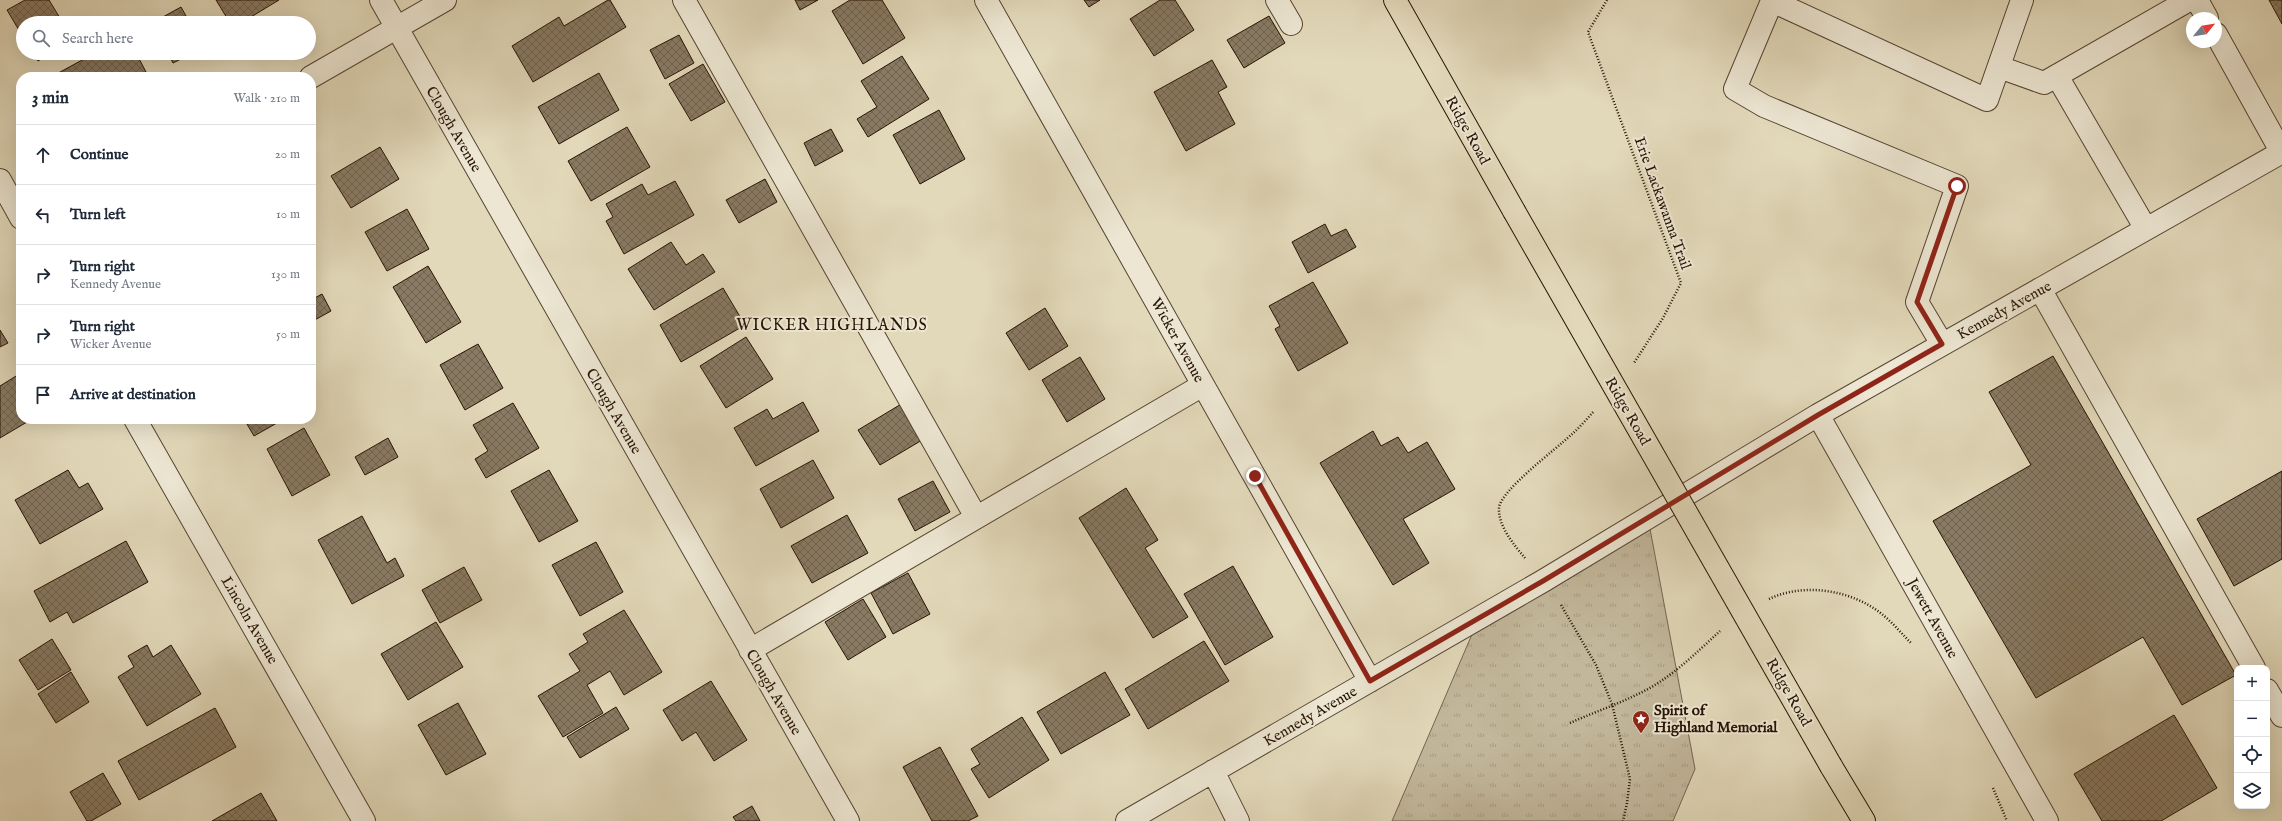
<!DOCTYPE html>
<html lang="en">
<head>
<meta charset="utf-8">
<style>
  :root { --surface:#fff; --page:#f2f2f3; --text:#1f2937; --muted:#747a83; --line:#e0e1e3 }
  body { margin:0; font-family:"IM FELL English",serif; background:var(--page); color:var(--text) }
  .controls { position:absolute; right:12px; bottom:12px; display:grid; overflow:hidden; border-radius:8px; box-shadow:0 4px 16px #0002 }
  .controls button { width:36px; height:36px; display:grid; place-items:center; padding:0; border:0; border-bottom:1px solid var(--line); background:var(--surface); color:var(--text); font:20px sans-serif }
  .compass { position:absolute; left:2186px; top:12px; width:36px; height:36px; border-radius:50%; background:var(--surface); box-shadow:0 4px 16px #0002; rotate:60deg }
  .stop { position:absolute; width:12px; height:12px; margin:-9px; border:3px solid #8f2418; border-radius:50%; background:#fff }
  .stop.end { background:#8f2418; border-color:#fff; box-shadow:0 1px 4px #0008 }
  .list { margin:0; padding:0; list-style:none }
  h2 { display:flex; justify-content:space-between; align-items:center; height:52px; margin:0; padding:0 16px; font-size:17px }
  h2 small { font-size:13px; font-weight:400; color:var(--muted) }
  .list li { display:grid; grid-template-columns:26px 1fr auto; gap:12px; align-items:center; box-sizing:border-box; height:60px; padding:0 16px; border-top:1px solid var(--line) }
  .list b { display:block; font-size:15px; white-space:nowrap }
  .list p { margin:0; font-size:13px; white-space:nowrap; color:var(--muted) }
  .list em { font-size:13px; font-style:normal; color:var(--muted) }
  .icon { flex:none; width:22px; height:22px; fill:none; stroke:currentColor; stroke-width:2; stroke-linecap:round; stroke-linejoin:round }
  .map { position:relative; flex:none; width:2282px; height:821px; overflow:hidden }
  .search { position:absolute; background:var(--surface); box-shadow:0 4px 16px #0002; left:16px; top:16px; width:300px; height:44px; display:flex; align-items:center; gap:10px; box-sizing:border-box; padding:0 14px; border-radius:22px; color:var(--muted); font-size:15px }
  .panel { position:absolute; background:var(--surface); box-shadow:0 4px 16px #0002; left:16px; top:72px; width:300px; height:352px; border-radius:16px }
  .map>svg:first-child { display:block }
</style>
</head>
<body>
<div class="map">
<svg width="2282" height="821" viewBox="0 0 2282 821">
  <defs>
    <pattern id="grass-tufts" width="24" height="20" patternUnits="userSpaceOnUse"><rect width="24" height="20" fill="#c2b79b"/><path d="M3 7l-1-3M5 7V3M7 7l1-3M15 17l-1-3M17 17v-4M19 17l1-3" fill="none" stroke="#a79c84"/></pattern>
    <pattern id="building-cross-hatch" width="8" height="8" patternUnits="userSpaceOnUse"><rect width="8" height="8" fill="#887a63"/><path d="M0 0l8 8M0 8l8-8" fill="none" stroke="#6f634f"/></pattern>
  </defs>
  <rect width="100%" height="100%" fill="#e2d9ba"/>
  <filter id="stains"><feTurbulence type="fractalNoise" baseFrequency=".005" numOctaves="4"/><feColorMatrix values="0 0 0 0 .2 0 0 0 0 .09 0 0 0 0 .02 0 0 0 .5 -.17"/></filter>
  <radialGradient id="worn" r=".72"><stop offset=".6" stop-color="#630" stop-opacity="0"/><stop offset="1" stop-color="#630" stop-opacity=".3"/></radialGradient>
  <path fill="url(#grass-tufts)" stroke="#746550" d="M1648 518 1695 769 1673 821H1392L1479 618Z"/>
  <path fill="url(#building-cross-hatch)" stroke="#271304" d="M25 0H49L63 23H23V37L7 10Z
    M216 0H279L241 23H230Z
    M608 0H610L626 27 533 82 512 46 559 17 564 26Z
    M795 0H818L800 10Z
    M850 0H882L905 38 863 64 832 11Z
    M1084 0H1100L1089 7Z
    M1160 0H1175L1194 30 1154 56 1130 19Z
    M2269 0H2282V24Z
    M181 7 190 23H152Z
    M1269 16 1285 43 1244 68 1227 40Z
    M679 35 694 63 665 79 650 50Z
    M33 53H51L38 61Z
    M95 53H136L146 72 136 77H51Z
    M168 53H193L173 63Z
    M902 56 929 99 868 137 857 119 877 107 861 81Z
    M1212 60 1227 87 1218 92 1235 124 1186 151 1154 92Z
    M703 64 725 102 691 121 669 84Z
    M599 73 619 110 559 144 538 107Z
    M939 110 965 159 920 184 893 135Z
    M627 127 650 167 591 201 568 161Z
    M831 129 843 151 815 166 804 143Z
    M380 147 399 179 351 208 331 176Z
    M765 179 777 202 739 223 726 200Z
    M675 181 694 215 624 254 606 221 613 217 606 204 642 184 648 195Z
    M407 209 429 249 387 271 365 232Z
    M1325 224 1331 236 1346 229 1356 247 1308 273 1292 242Z
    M671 242 686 265 703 254 715 272 654 310 628 269Z
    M428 266 461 322 426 343 393 287Z
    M1313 282 1348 343 1298 371 1275 329 1280 326 1269 306Z
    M723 288 745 325 681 362 660 325Z
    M322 294 331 311 311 322V300Z
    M1045 308 1068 346 1029 370 1006 333Z
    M0 330 8 343 0 347Z
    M746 337 773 379 726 408 700 366Z
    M478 344 503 388 465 410 440 365Z
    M2053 356 2236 675 2182 705 2143 637 2036 698 1933 521 2031 465 1989 392Z
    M1080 357 1105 399 1067 422 1042 380Z
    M21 373V419H32L0 438V386Z
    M913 397 934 433 880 465 858 430Z
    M803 402 819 431 756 466 734 428 767 409 773 419Z
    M513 403 539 448 486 478 475 459 488 451 473 425Z
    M244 419H284L254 436Z
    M304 428 330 475 292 496 267 449Z
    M1373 431 1381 446 1398 437 1408 453 1427 442 1455 489 1403 519 1429 563 1393 585 1320 463Z
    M388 438 398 457 365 475 355 457Z
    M813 460 834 498 781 528 760 489Z
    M68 470 79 488 88 483 103 509 40 544 15 500Z
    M549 470 578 521 539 542 511 491Z
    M2282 471V559L2234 586 2197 519Z
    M933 481 950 512 915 531 898 499Z
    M1126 488 1158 540 1145 548 1188 617 1153 638 1079 518Z
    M847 515 868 553 812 583 791 546Z
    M362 516 387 563 395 558 404 576 352 604 318 540Z
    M126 541 148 582 73 623 67 612 50 622 34 591Z
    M596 542 623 592 580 616 552 565Z
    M1233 566 1273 637 1225 665 1184 594Z
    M464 567 482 600 440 623 422 590Z
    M908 573 930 614 893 634 871 593Z
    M863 599 886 637 848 660 825 622Z
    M624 610 662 672 624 695 610 671 587 685 603 713 563 737 538 696 580 671 569 654 588 642 583 634Z
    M436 622 463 667 408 700 381 654Z
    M52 639 71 670 38 690 19 660Z
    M1204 641 1229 681 1148 729 1125 689Z
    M147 645 153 657 171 645 201 694 147 726 118 677 134 667 128 656Z
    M71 672 89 702 56 723 38 694Z
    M1105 672 1130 715 1061 754 1037 712Z
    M711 681 747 740 714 761 696 732 682 741 663 710Z
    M458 703 486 754 446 775 418 725Z
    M616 707 629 729 580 758 567 737Z
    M215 708 236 747 139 800 118 761Z
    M2174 715 2217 788 2161 821H2102L2074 774Z
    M1022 717 1049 760 989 798 971 769 980 764 971 749Z
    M940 747 978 816 968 821H932L903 767Z
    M103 773 121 804 91 821H87L70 792Z
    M261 793 277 821H212Z
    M752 806 760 821H736L733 817Z"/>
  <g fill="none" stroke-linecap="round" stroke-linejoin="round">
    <defs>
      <path id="minor" d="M381 0 848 821
        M684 0 976 517
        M986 0 1370 681
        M1277 0 1291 24
        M2197 0 2207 18
        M2216 34 2282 153
        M1999 67 2044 83 2189 0
        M2057 76 2146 229
        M311 77 445 0
        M0 180 21 218
        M2040 289 2254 668
        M1942 344 1917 302 1957 186 1764 106 1735 89 1772 1 1987 100 2022 0
        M1818 415 2047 821
        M135 419 364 821
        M750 650 1203 385
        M2267 690 2282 716
        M1213 771 1238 821
        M1127 821 1543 581 1818 415 2282 152"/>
      <path id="major" d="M1395 0 1514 211
        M1831 766 1864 821"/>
    </defs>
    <use href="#minor" stroke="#564432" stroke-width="24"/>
    <use href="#major" stroke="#271304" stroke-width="24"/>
    <path stroke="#271304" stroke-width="2.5" stroke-dasharray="1 2" stroke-linecap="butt" d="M1607 0 1588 32 1681 283 1663 318 1634 363
      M1525 558C1514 545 1498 526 1499 508 1500 491 1556 449 1571 435 1579 428 1587 419 1594 411
      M1769 599C1804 582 1853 590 1883 615 1893 623 1902 634 1911 643
      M1561 605 1596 665 1612 704 1630 779 1627 803 1623 821
      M1570 723C1592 713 1616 705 1638 694 1669 680 1695 654 1720 631
      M1993 788 2007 821"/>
    <use href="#minor" stroke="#ece6d2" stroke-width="22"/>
    <use href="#major" stroke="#e2d9ba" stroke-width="22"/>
    <defs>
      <path id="major-bridge" d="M1514 211 1831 766"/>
    </defs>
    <use href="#major-bridge" stroke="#271304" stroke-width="24" stroke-linecap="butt"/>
    <use href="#major-bridge" stroke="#e2d9ba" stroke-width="22"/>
  </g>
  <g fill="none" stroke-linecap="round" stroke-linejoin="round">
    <path stroke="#8f2418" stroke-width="5" d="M1255 476 1370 681 1543 581 1818 415 1942 344 1917 302 1957 186"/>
  </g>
  <defs>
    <symbol id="sight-pin" viewBox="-11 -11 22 30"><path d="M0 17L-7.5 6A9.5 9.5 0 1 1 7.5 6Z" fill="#8f2418" stroke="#ece6d2"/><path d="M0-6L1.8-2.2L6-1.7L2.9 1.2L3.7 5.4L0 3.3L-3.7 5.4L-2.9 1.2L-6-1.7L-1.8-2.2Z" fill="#fff"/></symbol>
  </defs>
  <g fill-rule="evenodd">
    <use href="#sight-pin" x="1631" y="709" width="20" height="27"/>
  </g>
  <g text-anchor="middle" stroke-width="4" stroke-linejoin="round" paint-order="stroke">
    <g font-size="15" fill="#271304" stroke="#ece6d2">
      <text transform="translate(454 129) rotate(60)" y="5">Clough Avenue</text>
      <text transform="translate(1468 130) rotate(61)" y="5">Ridge Road</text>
      <text transform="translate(1663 203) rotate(70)" y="5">Erie Lackawanna Trail</text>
      <text transform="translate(2004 310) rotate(-29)" y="5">Kennedy Avenue</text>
      <text transform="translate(1178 340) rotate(61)" y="5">Wicker Avenue</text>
      <text transform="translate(614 411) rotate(60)" y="5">Clough Avenue</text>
      <text transform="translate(1628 411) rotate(60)" y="5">Ridge Road</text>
      <text transform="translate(1933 618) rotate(61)" y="5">Jewett Avenue</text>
      <text transform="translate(250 620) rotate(60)" y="5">Lincoln Avenue</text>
      <text transform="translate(774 692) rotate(60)" y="5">Clough Avenue</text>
      <text transform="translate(1789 692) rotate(60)" y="5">Ridge Road</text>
      <text transform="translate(1310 716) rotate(-30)" y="5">Kennedy Avenue</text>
    </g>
    <g font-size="15" font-weight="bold" fill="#271304" stroke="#ece6d2" text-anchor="start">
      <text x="1654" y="715">Spirit of<tspan x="1654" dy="17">Highland Memorial</tspan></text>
    </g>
    <g font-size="16" letter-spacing="1" fill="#271304" stroke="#ece6d2">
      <text x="832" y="330">WICKER HIGHLANDS</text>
    </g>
  </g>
  <rect width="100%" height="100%" filter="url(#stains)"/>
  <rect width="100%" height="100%" fill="url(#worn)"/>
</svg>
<div class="controls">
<button>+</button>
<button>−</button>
<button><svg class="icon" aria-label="locate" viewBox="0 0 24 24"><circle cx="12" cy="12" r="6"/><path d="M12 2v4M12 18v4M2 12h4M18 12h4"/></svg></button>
<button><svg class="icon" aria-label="layers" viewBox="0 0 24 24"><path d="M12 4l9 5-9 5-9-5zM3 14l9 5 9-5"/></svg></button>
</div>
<svg class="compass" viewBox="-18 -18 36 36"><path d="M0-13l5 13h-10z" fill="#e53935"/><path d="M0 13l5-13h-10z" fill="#747a83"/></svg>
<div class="stop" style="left:1957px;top:186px"></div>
<div class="stop end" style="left:1255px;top:476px"></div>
<div class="search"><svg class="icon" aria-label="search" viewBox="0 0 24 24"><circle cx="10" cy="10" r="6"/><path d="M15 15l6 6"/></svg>Search here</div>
<section class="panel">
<h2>3 min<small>Walk · 210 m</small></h2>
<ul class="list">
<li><svg class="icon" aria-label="ahead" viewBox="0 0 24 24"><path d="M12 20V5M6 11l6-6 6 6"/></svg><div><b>Continue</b></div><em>20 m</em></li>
<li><svg class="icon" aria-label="left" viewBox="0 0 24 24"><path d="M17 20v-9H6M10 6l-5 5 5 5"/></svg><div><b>Turn left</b></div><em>10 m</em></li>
<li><svg class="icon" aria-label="right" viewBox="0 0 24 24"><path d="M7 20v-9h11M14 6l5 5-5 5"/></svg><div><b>Turn right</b><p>Kennedy Avenue</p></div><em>130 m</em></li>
<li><svg class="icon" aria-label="right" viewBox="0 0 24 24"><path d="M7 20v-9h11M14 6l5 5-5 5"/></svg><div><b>Turn right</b><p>Wicker Avenue</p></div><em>50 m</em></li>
<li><svg class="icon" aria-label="arrive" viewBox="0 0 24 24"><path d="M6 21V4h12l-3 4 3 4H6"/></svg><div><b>Arrive at destination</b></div></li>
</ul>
</section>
</div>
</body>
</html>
